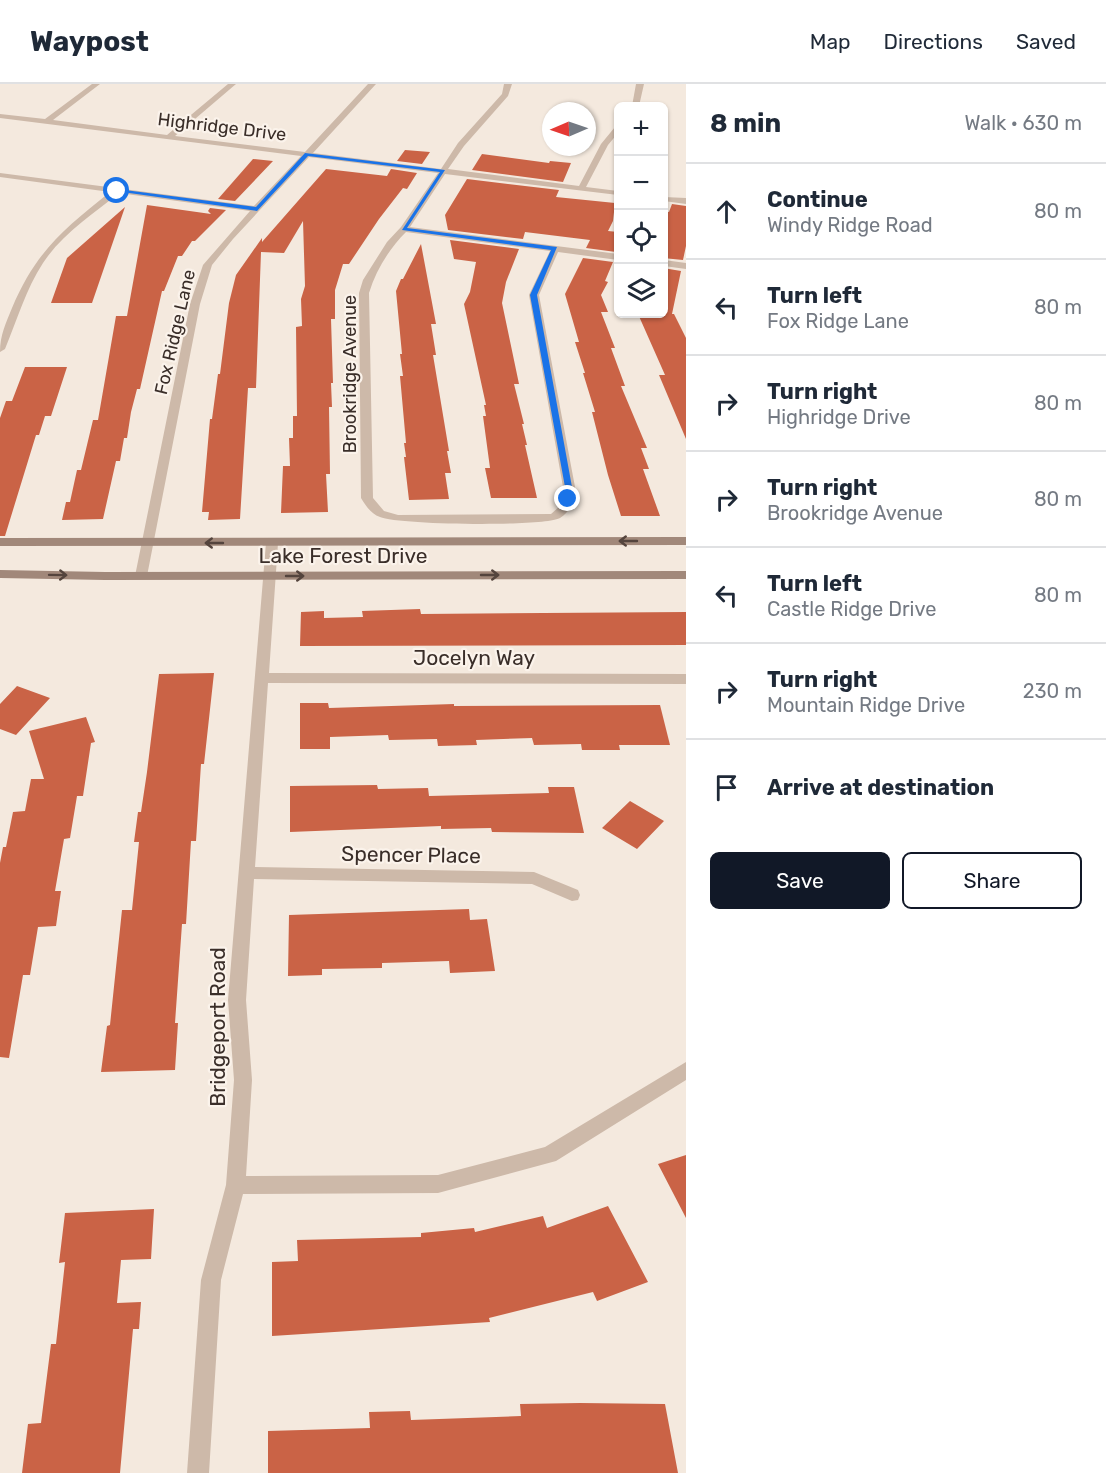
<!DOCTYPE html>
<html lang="en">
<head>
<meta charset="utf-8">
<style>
  :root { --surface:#fff; --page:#f6f6f7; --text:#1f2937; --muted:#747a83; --line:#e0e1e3; --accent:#111827 }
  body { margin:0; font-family:Rubik,sans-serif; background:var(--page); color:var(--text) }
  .controls { position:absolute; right:18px; top:18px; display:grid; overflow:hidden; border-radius:9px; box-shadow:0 2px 4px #0004 }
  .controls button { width:54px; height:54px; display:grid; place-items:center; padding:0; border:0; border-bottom:2px solid var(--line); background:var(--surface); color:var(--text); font:30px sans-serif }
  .compass { position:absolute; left:542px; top:18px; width:54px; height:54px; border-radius:50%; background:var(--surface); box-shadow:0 2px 4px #0004; rotate:268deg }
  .stop { position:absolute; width:18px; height:18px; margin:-14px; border:4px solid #1a73e8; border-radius:50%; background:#fff }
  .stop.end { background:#1a73e8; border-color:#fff; box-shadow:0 2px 6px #0008 }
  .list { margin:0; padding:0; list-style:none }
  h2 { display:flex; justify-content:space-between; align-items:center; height:78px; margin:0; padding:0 24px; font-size:26px }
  h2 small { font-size:20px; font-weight:400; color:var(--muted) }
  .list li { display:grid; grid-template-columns:39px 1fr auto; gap:18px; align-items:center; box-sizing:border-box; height:96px; padding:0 24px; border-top:2px solid var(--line) }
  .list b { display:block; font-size:22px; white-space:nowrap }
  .list p { margin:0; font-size:20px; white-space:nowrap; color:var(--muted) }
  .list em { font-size:20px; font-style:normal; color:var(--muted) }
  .actions { display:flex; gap:12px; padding:18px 24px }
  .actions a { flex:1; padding:14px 0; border:2px solid var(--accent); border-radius:9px; text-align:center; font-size:21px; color:var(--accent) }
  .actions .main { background:var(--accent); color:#fff }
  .icon { flex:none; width:33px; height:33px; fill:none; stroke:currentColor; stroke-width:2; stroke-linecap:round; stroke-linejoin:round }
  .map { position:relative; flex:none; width:686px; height:1389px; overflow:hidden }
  header { display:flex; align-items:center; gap:36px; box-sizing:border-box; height:84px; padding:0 30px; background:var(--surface); border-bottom:2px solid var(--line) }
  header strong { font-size:28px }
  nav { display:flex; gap:33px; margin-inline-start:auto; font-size:21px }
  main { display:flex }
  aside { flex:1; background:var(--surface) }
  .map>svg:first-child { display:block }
</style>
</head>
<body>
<header>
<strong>Waypost</strong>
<nav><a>Map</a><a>Directions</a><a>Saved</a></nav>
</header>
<main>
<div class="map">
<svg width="686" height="1389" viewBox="0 0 686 1389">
  <rect width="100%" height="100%" fill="#f4e9de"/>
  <path fill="#ca6346" d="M405 66 430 68 422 80 397 77Z
    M482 70 549 79 550 77 571 79 563 98 472 86Z
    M253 75 273 77 235 117 218 115Z
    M326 85 387 92 391 85 417 89 407 105 403 104 379 135 349 180H343L335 206V235H331L333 299H331L332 323H329L330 390H326L328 428 281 429 283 382H290L289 354H293V332H297L296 243 302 242 301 215 305 202 303 137 284 169 261 168 256 304H248L240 435 208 436 209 428H202L210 335H212L218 290H220L229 219 236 191 262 154V158Z
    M467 95 559 106 556 113 615 119 613 137 608 147 618 148 616 168 586 164 590 156 525 148 523 155 448 146 445 131Z
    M672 120 686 122V162L683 176 663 174V127L669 128Z
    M147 121 211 130 208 127 210 124 226 126 195 157H192L182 172H178L164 207H162L140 305H137L131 328 127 354H124L120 377H116L103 435 62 436 66 418H70L77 386H81L93 336H98L116 232H127Z
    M125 123 92 219H51L67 174Z
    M450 156 519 165 506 198 502 219 519 300H514L524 340H522L527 361H525L537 414H491L485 384H490L483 332H486L484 321H486L464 220 470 208 476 178 454 175Z
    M421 160 436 240H431L436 271H433L449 367H447L451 389H445L449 415 409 416 404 373H406L404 359H406L400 292H403L400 270H402L396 207 401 195H403Z
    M583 174 613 178 605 197 608 198 601 211 608 228H601L615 264H611L625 302H621L647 364H641L649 385H643L660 432H621L608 391 592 328H595L583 289H585L575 258H579L565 210Z
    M663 184 681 187 672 230H674L686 254V355L659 291H665L638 230H663Z
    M25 283H67L51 332H45L39 351H36L5 452H0V334L6 317H12Z
    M420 525 421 530 686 528V561L300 562 301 528 324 527V534L363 533 362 527Z
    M214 589 204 680H201L196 757H191L186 840H182L175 939H178L175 986 101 988 107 942 110 941 122 826H132L139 758H134L138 728H141L147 688 159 590Z
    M17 602 50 614 16 651 0 645V620Z
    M300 619H328L329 624 454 620V622L660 621 670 661H619L620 666H582L581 660 534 661 532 654 476 656 477 661 438 662 437 655 389 656 388 651 330 653V665H300Z
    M86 633 95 658 91 659 83 712H77L70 754 64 755 55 807H61L56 842 38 843 30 891H23L9 974 0 973V779L3 763H6L13 728 25 727 31 695H44L29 647Z
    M377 701 378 705 428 704 429 712 549 709 548 703H574L584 749 492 748 491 744 441 745V742L290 748V702Z
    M630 717 664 737 637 765 602 744Z
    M469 825 470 836 487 835 495 887 450 889 449 877 382 879V884L322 885V891L288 892 289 831Z
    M686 1071V1134L658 1080Z
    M608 1122 648 1198 597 1217 593 1208 489 1234 490 1238 272 1252V1178L298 1177 297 1156 421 1153V1149L474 1144 475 1148 543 1132 547 1144Z
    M154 1125 151 1175 121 1176 117 1219 141 1218 139 1245H133L120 1389H22L28 1340 41 1339 51 1260H56L65 1178 59 1179 65 1129Z
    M580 1319 665 1320 678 1389H268V1347L370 1344 369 1328 410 1327 411 1336 521 1332 520 1320Z"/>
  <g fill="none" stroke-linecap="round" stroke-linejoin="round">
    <path fill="#cdb9a9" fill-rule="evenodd" d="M92 0H100L53 36 167 51 228 0H236L175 52 305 68 368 0H376L313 69 441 85 458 59 502 10 504 0H512L508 12 464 62 448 85 579 102 601 60 615 43H618V49L608 61 586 103 618 107V111L445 90 410 143 618 170V176L558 168 539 211 575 403C573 417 572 426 560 434 545 443 398 441 380 433 371 430 366 422 361 414L359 209 363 196 387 158 401 143 438 89 309 73 233 155 212 181 200 220 147 492 145 495H137L135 492 190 220 203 181 250 127 119 109C93 130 62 150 43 179 26 205 17 236 5 265L0 268C0 251 6 239 12 224 36 167 64 145 110 108L0 93V89L254 122 301 72 0 34V30L45 35ZM406 148 550 167 529 211 563 403 560 422 551 430 398 431 384 427 373 414 369 209C376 186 389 165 406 148Z
      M636 0H644L639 22H632Z
      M664 113 686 114V120L664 117Z
      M664 176 686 179V185L664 182Z
      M272 455 278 459 269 589 686 590V600L268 599 255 783 534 788 578 806 580 811 578 816 572 817 532 800 254 795 246 916 252 996 246 1092 438 1091 545 1063 686 978V996L556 1077 438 1109 243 1110 221 1196 209 1389H187L201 1196 226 1101 234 996 228 916 266 459Z"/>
    <path fill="#a1887a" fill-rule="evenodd" d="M686 453V461L0 462V454Z
      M0 486 105 488 686 487V495L105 496 0 494Z"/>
  </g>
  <defs><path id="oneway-shaft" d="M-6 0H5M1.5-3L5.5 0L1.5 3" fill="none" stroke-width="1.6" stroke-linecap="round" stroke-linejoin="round" transform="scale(1.5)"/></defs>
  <g stroke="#54443d">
    <use href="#oneway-shaft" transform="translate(628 457) rotate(180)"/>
    <use href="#oneway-shaft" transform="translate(214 459) rotate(-180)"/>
    <use href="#oneway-shaft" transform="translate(58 491) rotate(1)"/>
    <use href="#oneway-shaft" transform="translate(490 491)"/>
    <use href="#oneway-shaft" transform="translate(295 492)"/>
  </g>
  <path fill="#1a73e8" d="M305 69 445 86 407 144 557 163 537 211 572 403 571 417 565 415V403L530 211 551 166 402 146 440 88 308 72 257 127 115 107 117 105 256 123Z"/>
  <g text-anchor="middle" stroke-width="4.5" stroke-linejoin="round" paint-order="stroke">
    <g font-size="18" fill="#3a2e29" stroke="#fbf3eb">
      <text transform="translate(222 43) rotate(7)" y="6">Highridge Drive</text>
      <text transform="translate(175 248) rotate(-77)" y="6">Fox Ridge Lane</text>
      <text transform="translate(350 290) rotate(-90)" y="6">Brookridge Avenue</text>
    </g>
    <g font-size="21" fill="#3a2e29" stroke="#fbf3eb">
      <text x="343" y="479">Lake Forest Drive</text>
      <text x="474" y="581">Jocelyn Way</text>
      <text transform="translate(411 771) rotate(1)" y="7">Spencer Place</text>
      <text transform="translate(218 943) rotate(-90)" y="7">Bridgeport Road</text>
    </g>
  </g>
</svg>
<div class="controls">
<button>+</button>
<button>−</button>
<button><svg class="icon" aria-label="locate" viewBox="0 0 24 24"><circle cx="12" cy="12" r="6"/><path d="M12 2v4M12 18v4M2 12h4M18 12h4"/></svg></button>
<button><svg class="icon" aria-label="layers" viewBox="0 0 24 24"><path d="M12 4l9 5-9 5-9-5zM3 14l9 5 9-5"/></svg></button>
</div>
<svg class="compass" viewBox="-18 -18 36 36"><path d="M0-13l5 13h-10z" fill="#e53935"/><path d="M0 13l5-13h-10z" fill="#747a83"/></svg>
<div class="stop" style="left:117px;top:107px"></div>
<div class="stop end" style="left:568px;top:415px"></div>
</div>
<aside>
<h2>8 min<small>Walk · 630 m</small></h2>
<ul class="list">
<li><svg class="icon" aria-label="ahead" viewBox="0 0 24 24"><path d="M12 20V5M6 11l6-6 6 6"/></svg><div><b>Continue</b><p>Windy Ridge Road</p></div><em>80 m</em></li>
<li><svg class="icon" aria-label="left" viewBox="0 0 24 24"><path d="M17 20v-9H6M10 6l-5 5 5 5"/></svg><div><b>Turn left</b><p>Fox Ridge Lane</p></div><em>80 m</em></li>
<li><svg class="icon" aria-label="right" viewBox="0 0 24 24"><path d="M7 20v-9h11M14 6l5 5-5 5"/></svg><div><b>Turn right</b><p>Highridge Drive</p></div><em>80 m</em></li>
<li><svg class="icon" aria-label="right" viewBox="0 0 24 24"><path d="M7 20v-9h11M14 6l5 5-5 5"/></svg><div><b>Turn right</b><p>Brookridge Avenue</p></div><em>80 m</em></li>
<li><svg class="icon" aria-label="left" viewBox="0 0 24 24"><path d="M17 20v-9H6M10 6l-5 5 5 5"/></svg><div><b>Turn left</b><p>Castle Ridge Drive</p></div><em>80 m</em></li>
<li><svg class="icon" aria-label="right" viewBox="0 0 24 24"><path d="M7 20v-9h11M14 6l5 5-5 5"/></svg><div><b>Turn right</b><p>Mountain Ridge Drive</p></div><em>230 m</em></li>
<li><svg class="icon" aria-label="arrive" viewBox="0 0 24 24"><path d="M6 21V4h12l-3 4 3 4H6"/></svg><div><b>Arrive at destination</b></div></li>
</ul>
<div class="actions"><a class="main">Save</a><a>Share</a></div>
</aside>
</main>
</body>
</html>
